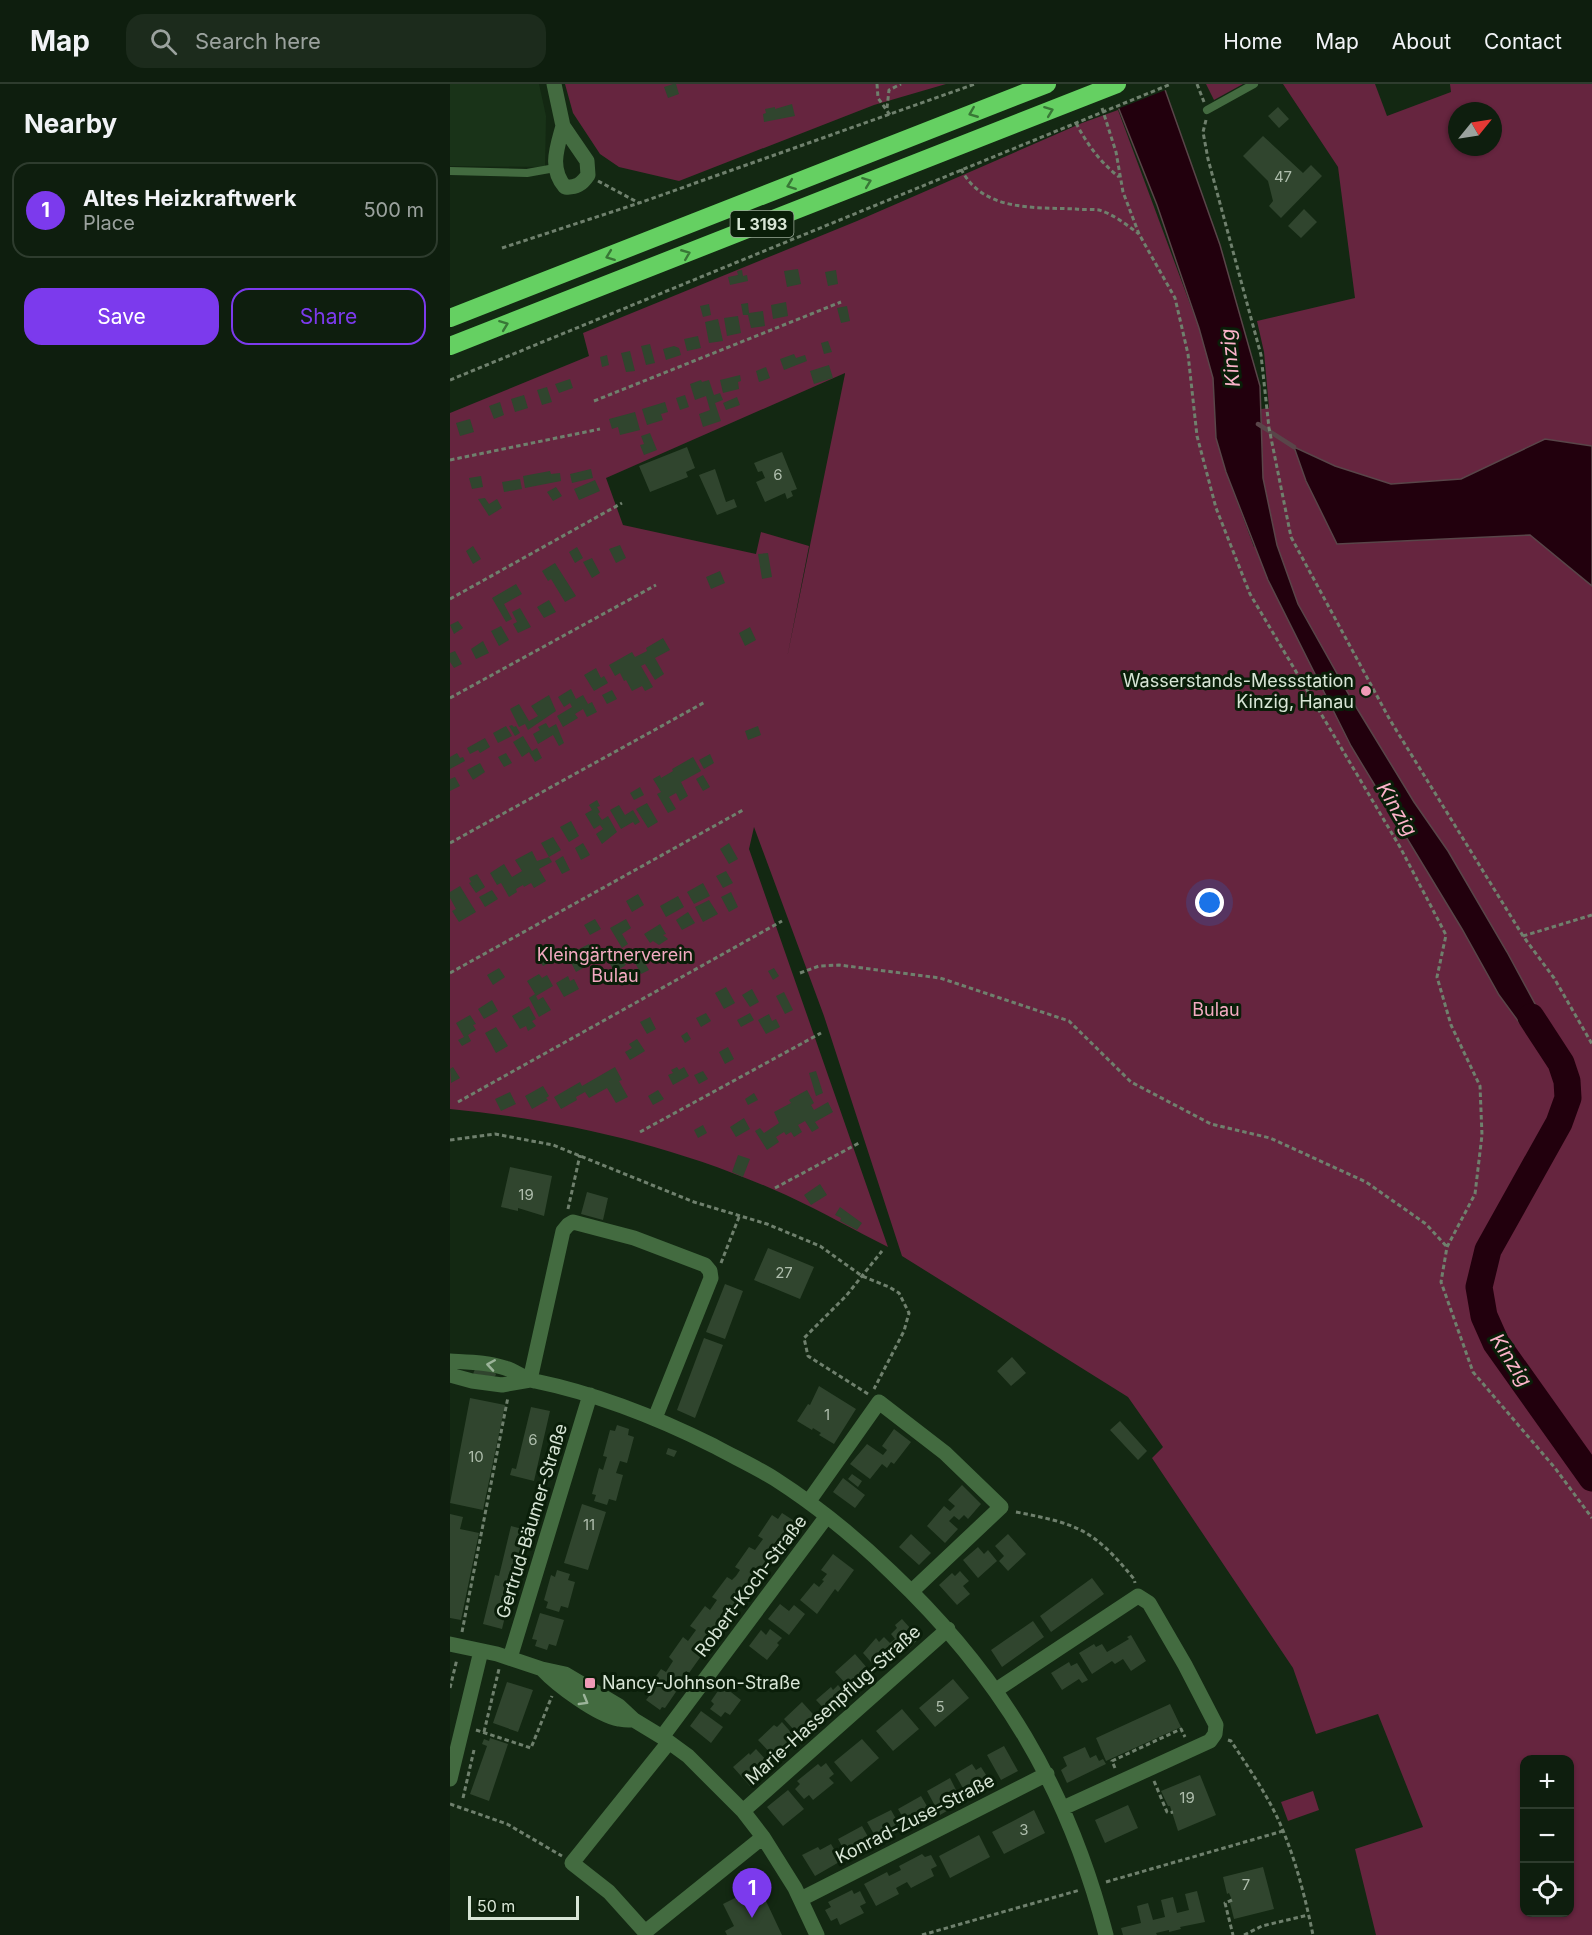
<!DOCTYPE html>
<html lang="en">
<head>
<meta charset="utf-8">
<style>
  :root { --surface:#0e1e0e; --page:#1c2b1c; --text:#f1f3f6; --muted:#9ba29e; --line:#2e3c2e; --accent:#7c3aed }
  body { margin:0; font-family:Inter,sans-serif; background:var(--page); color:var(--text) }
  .controls { position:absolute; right:18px; bottom:18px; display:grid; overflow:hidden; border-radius:12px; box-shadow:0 2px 4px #0004 }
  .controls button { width:54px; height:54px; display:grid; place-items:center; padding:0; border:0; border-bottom:2px solid var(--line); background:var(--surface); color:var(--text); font:30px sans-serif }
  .compass { position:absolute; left:998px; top:18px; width:54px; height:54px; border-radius:50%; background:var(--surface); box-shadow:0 2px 4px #0004; rotate:60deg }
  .scale { position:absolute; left:18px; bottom:15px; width:111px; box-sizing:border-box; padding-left:6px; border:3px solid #d8e5d6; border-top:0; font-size:16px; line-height:21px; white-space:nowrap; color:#d8e5d6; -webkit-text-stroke:4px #0a1e09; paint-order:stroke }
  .you { position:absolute; left:760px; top:819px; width:21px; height:21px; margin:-15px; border:4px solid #fff; border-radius:50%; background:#1a73e8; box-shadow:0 0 0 9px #1a73e833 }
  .badge { display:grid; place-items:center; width:39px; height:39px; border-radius:50%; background:var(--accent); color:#fff; font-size:20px; font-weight:700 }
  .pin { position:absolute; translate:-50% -50px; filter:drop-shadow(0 2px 3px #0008) }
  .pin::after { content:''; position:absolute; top:32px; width:21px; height:18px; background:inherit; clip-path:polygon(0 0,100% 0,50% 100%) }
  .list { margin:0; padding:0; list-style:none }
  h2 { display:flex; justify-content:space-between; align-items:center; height:78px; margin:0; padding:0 24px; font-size:26px }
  h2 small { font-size:20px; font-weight:400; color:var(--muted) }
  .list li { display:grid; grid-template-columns:39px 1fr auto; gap:18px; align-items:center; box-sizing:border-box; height:96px; margin:0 12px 12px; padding:0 12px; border:2px solid var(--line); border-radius:18px }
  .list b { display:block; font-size:22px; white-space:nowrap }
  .list p { margin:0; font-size:20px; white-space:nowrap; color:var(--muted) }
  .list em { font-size:20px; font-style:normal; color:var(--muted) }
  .actions { display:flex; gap:12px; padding:18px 24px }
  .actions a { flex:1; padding:14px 0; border:2px solid var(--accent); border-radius:18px; text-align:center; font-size:21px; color:var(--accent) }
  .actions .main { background:var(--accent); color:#fff }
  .icon { flex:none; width:33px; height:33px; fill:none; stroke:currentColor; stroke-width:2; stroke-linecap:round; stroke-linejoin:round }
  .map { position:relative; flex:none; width:1142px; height:1851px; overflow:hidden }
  header { display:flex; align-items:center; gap:36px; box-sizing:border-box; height:84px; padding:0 30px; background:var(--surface); border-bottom:2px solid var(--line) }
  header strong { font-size:28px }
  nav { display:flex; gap:33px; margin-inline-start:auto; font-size:21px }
  .search { width:420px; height:54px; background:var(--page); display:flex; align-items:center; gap:15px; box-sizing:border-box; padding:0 21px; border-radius:18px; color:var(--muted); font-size:22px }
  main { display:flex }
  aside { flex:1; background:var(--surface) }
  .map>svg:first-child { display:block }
</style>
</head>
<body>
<header>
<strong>Map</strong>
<div class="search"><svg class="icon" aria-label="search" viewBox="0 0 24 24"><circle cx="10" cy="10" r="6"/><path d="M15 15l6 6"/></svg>Search here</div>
<nav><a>Home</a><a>Map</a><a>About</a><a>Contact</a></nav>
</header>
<main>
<aside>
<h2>Nearby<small></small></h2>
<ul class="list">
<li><span class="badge">1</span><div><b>Altes Heizkraftwerk</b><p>Place</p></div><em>500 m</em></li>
</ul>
<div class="actions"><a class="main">Save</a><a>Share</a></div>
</aside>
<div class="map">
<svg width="1142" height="1851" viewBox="0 0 1142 1851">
  <rect width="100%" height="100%" fill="#132812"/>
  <path fill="#193318" d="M0 0H89L96 32 95 83 0 82Z"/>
  <path fill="#66253f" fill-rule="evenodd" d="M115 0H496L424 21 229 97 169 83 150 70 123 29Z
    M756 0H793L764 16Z
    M833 0H925L937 32 1001 8 1000 0H1142V362L1095 355 1011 395 940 400 885 382 845 363 856 397 887 460 1080 451 1142 502V1851H926L905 1765 973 1743 928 1630 866 1650 843 1584 702 1374 713 1363 678 1313 452 1172 374 932 304 743 299 765 438 1163C404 1146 371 1127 336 1111 230 1063 116 1036 0 1025V329L139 272 133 249 407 137 632 39 668 26 749 244 763 294 766 354 776 388 804 463 826 461 813 394 811 325 819 324 814 268 807 237 905 214 888 83ZM1007 27H1043V63H1007ZM395 289V290L337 574 359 462 311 448 306 470 173 441 156 394ZM1074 1676H1120V1828H1074Z
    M863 1707 869 1726 838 1737 831 1718Z"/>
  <path fill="#22000d" stroke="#594549" stroke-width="1.5" d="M659 0H713L770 161 810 302 813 394 827 461 848 520 903 618 964 718 998 767 1057 868 1097 942 1107 990 1049 911 1012 845 901 662 818 496 776 388 766 354 763 294 749 244 707 121Z
    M1095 355 1142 362V502L1080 451 887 460 856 397 844 363 885 382 941 400 1011 395Z"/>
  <path fill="#132812" d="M656 0H716L718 5 665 26Z"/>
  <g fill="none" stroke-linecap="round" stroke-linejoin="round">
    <path stroke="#594549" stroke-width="4.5" d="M808 340 844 363"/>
    <path stroke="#22000d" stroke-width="27" d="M1081 933 1111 979 1117 997 1118 1014 1109 1039 1038 1166 1029 1203 1034 1232 1046 1259 1142 1394"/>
  </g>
  <path fill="#30452e" d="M223 0H226L229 10 218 14 214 3Z
    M342 20 345 32 314 38 313 30 316 29 315 25 325 23V25Z
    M828 23 839 35 829 44 818 32Z
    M813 52 853 89 861 81 872 92 831 134 819 122 823 117 818 97 793 72Z
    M854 125 867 138 851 154 838 142Z
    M348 185 351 200 337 203 334 187Z
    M292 186 293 192 297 191 298 197 280 201 278 193 288 191 287 187Z
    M386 186 388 200 378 202 375 188Z
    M336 218 338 232 323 235 321 221Z
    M298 219 299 229 313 227 315 242 301 244 298 231H293L291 220Z
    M259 220 261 231 253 233 250 222Z
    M397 222 400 237 391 239 387 224Z
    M288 232 291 249 277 252 274 234Z
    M268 235 273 257 259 259 255 238Z
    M248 252 251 264 237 267 234 255Z
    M378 257 382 268 374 270 371 259Z
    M200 260 205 279 196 281 191 262Z
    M224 262 229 264 231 271 216 276 213 265Z
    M180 267 185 287 176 288 171 269Z
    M344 270 346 274 355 271 357 277 334 286 330 275Z
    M157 271 159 281 152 283 150 273Z
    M379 281 383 294 364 300 360 287Z
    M316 283 320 294 309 298 306 287Z
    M290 291 291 297 288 298 289 305 273 309 270 296Z
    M120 295 123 304 109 309 105 300Z
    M251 296 252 298 259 296 264 311 270 309 273 316 265 319 271 337 253 343 249 330 260 326 256 312 245 316 240 300Z
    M97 303 102 318 92 321 87 306Z
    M74 311 78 324 65 328 61 315Z
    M235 311 239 323 230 326 226 314Z
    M287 313 290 321 276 326 273 319Z
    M50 318 54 331 44 335 39 322Z
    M215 318 218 328 211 330 213 336 197 341 192 325Z
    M185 328 190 346 170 351 168 343 162 345 159 335Z
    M20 335 24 348 10 352 6 339Z
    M200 349 207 366 194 371 190 361 194 360 191 352Z
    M237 363 245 384 236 388 238 393 200 408 189 382Z
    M332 368 347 405 341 407 343 412 337 415 335 409 315 418 306 398 315 394 312 387 308 388 304 379Z
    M141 385 143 394 122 399 120 390Z
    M265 385 276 418 284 415 287 423 267 431 249 391Z
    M100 387 101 390 110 389 111 397 75 404 73 392Z
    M31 392 33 403 22 405 19 394Z
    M70 395 72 405 54 408 52 398Z
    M145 396 150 407 129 416 124 405Z
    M106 403 112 412 103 417 97 408Z
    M35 414 39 420 47 415 52 424 39 432 28 415Z
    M170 461 176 474 166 479 159 465Z
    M23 462 31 475 23 480 16 467Z
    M127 463 133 474 125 479 119 468Z
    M318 469 322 493 312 495 308 470Z
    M142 474 150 489 142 494 133 478Z
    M105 479 126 512 115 518 101 495 98 497 92 487Z
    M270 487 275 499 261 505 256 493Z
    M66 500 72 510 54 520 62 535 56 538 42 514Z
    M99 516 106 528 94 534 87 523Z
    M70 524 81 543 68 549 63 540 67 538 62 528Z
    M8 537 13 544 4 550 0 541Z
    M51 542 59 556 49 562 41 547Z
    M300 543 306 556 295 562 289 549Z
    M213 554 220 566 205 574 214 590 205 596 195 580 191 582 203 603 195 607 192 602 182 607 176 596 174 597 170 589 165 592 159 581 182 568 185 573 197 567 196 564Z
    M33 557 39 569 26 575 21 565Z
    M5 567 12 580 4 584 0 578V569Z
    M146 584 151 594 154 592 158 599 144 607 134 591Z
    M917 600 923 610 915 615 909 605Z
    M121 605 126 615 133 611 138 620 142 618 147 628 137 633 133 625 125 630 128 634 113 643 107 632 122 623 120 619 114 623 108 613Z
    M162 606 167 615 157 620 152 611Z
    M99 611 106 627 78 646 75 640 69 643 60 625 69 620 79 637 88 632 81 622Z
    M96 639 99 644 106 640 114 659 109 662 103 651 88 660 83 650 90 646 88 643Z
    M62 641 64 643 66 642 70 649 65 652 59 642Z
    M56 642 62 652 48 659 43 649Z
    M308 642 311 651 298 656 295 647Z
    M73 652 82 667 87 664 92 674 85 678 79 668 72 673 63 658Z
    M35 654 40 663 30 669 28 666 20 670 17 664Z
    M7 669 10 674 13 673 15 677 0 685V673Z
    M56 669 62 679 54 683 48 673Z
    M260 670 264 679 254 685 249 676Z
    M243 673 251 687 231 698 238 712 230 717 226 709 219 713 226 725 218 729 207 710 211 708 203 695 210 691 211 694 223 687 222 685Z
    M30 679 35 688 23 696 17 686Z
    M253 691 260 703 253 707 246 695Z
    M5 693 10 702 0 707V695Z
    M190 703 194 711 184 716 180 709Z
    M147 716 150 722 147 723 150 728 148 730 152 736 158 732 167 748 152 760 146 750 153 745 150 741 144 745 135 730 142 726 139 721Z
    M197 719 208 738 198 744 186 725Z
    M169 721 175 731 183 726 190 738 185 741 183 738 171 745 160 726Z
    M121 737 129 752 119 758 110 743Z
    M103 753 111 766 99 773 91 759Z
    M133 759 140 771 131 776 125 764Z
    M279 759 288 775 279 780 270 765Z
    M82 767 87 777 99 773 102 778 89 785 96 797 84 804 81 799 74 803 73 801 66 805 67 808 59 813 51 799 47 801 40 789 54 780 62 793 72 787 65 776Z
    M113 772 120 786 112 790 105 777Z
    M276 787 283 799 273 804 266 792Z
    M27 790 35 803 26 809 19 799 21 798 19 794Z
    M253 799 260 812 244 820 237 808Z
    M10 802 26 828 9 838 2 827 6 825 0 814V808Z
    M42 806 48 815 35 823 29 813Z
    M281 808 288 823 279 828 271 813Z
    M188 810 194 821 182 828 176 817Z
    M228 812 234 823 216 833 210 822Z
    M259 816 268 830 253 838 245 823Z
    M238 828 245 839 232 846 226 836Z
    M145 835 151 845 140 851 134 841Z
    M176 835 181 844 172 850 178 860 172 864 160 844Z
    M210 840 216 850 213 851 218 855 209 861 203 857 200 859 194 850Z
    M139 860 145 871 130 879 133 884 126 888 117 871Z
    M95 863 103 877 93 882 85 868Z
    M191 872 199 886 191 890 184 877Z
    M171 873 176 881 165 888 160 880Z
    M49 884 55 893 43 901 37 891Z
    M324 884 329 892 323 896 318 887Z
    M89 890 92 894 97 891 103 902 86 912 88 916 93 913 101 926 89 933 79 914 85 910 77 897Z
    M118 892 120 897 124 895 129 905 114 913 106 899Z
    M276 903 285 919 274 925 265 909Z
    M302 905 309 918 300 923 292 911Z
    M334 908 343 926 335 930 326 912Z
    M42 916 48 927 34 935 28 925Z
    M79 922 86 935 82 937 86 942 78 947 76 942 70 945 62 932Z
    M256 929 261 937 251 943 246 934Z
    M300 929 304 936 291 943 287 936Z
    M319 930 322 937 326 935 330 943 316 950 308 936Z
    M20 931 26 940 23 941 26 946 18 951 21 957 12 962 8 956 14 953 6 939Z
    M200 933 206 945 197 950 190 938Z
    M46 943 58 962 46 969 35 949Z
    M237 948 241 955 235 959 231 952Z
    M187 955 195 967 180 976 175 968 182 964 179 960Z
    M278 963 284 975 275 980 269 968Z
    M3 983 10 994 1 999 0 985Z
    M165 983 172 996 169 997 178 1013 166 1019 157 1004 139 1014 135 1008 126 1013 127 1016 111 1025 104 1013 130 998 132 1002Z
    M227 983 229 986 234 983 239 992 223 1001 218 991 223 989 221 986Z
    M253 987 258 995 249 1000 244 991Z
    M366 987 373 1009 366 1012 359 989Z
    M93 1002 99 1012 96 1014 98 1016 82 1025 75 1012Z
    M208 1006 214 1015 203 1021 198 1012Z
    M357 1006 364 1019 361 1021 364 1026 378 1018 383 1028 365 1038 369 1044 362 1048 355 1037 348 1041 352 1048 344 1053 341 1048 336 1051 334 1048 326 1053 329 1058 317 1066 305 1047 310 1044 314 1049 329 1039 324 1028 341 1019 339 1016Z
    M60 1008 66 1020 51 1027 45 1015Z
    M304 1009 308 1016 298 1021 295 1015Z
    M294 1034 300 1045 286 1053 280 1043Z
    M253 1041 257 1049 248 1054 244 1046Z
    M288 1071 300 1075 293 1093 282 1088Z
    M60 1083 102 1092 94 1132 68 1124V1127L51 1123Z
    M370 1100 377 1111 361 1121 354 1111Z
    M137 1108 158 1114 153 1136 131 1130Z
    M390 1123 412 1139 407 1146 390 1137 391 1134 385 1131Z
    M318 1164 364 1183 350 1215 304 1196Z
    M275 1200 293 1207 275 1255 256 1248Z
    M254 1254 273 1261 245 1334 227 1326Z
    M562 1273 576 1289 561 1302 547 1287Z
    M25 1285 45 1288 46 1291 44 1293 23 1290Z
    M369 1302 406 1325 384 1360 369 1351 371 1349 363 1344 362 1346 347 1337 358 1320 360 1321Z
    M20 1314 55 1321 33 1426 0 1419Z
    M81 1323 100 1327 84 1397 60 1391 62 1384 66 1385Z
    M670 1337 697 1367 688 1376 660 1346Z
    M167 1341 179 1345 178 1351 184 1353 177 1379 170 1377 166 1389 173 1391 166 1417 159 1415 157 1421 144 1417 146 1411 142 1410 149 1384 153 1386 155 1379 157 1373 153 1372 160 1346 165 1347Z
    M444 1345 461 1358 444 1380 441 1378 437 1384 432 1380 420 1395 400 1380 417 1360 433 1371 437 1366 432 1362Z
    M218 1364 227 1367 224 1373 216 1370Z
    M402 1390 412 1397 408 1403 398 1395Z
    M393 1394 415 1411 405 1424 383 1408Z
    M512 1401 531 1420 518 1435 514 1431 509 1436 504 1432 499 1437 508 1445 495 1459 477 1442 494 1422 500 1427 505 1422 498 1416Z
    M132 1420 156 1428 138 1486 114 1479Z
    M81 1429 91 1431 89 1442 79 1439Z
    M332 1429 346 1438 342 1445 344 1446 329 1467 326 1465 318 1476 320 1478 306 1499 303 1497 296 1506 298 1508 283 1529 280 1527 274 1536 276 1537 261 1558 258 1556 252 1566 254 1568 239 1589 236 1587 233 1591 229 1598 232 1599 215 1624 212 1623 210 1626 196 1616 200 1611 195 1608 211 1585 216 1588 223 1577 219 1573 233 1553 238 1557 246 1546 240 1542 255 1522 260 1526 267 1516 262 1513 277 1493 282 1496 286 1492 290 1486 285 1483 299 1463 305 1466 313 1455 308 1452 322 1431 328 1435Z
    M0 1430 13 1433 10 1445 29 1449 11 1536 0 1534Z
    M61 1442 80 1447 68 1497 64 1496 52 1545 33 1540 45 1491 49 1492Z
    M461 1450 481 1469 469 1481 449 1463Z
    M558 1450 576 1470 558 1487 549 1477 554 1472 545 1462Z
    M528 1463 534 1470 538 1466 547 1477 528 1494 513 1476Z
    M383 1470 404 1486 388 1508 385 1505 367 1530 350 1516 364 1499 369 1503 374 1497 372 1496 377 1490 371 1486Z
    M107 1486 120 1490 118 1496 125 1498 118 1524 111 1522 109 1528 96 1524 98 1518 94 1516 101 1491 105 1493Z
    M510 1487 519 1497 513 1502 520 1510 507 1521 489 1501 502 1489 505 1492Z
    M642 1494 654 1510 601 1548 590 1532Z
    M330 1520 339 1527 344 1521 355 1530 339 1551 318 1535Z
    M90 1529 114 1536 106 1562 99 1560 97 1566 85 1562 87 1556 82 1555Z
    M452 1535 469 1554 460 1564 459 1563 455 1566 453 1564 448 1568 447 1566 441 1571 442 1573 428 1586 413 1569 426 1554 429 1558 434 1553 440 1559 445 1555 441 1550 447 1544 445 1541Z
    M583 1537 594 1553 552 1583 541 1566Z
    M320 1545 332 1554 327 1559 329 1561 317 1576 299 1562 311 1546 316 1551Z
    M681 1551 696 1577 681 1587 673 1575 665 1580 662 1577 642 1590 629 1569 644 1560 646 1563 652 1560 657 1568 679 1555 677 1553Z
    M405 1570 418 1585 413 1589 421 1597 406 1611 385 1588Z
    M619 1578 621 1582 627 1579 638 1596 632 1599 629 1595 612 1606 601 1589Z
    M503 1595 519 1614 485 1643 469 1624Z
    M57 1598 83 1606 68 1648 43 1639Z
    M272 1601 291 1616 280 1631 275 1628 271 1633 260 1625 264 1620 261 1617Z
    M388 1601 397 1611 392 1616 396 1620 382 1633 366 1616 381 1603 383 1606Z
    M352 1618 371 1639 353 1656 334 1635Z
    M720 1620 731 1643 656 1677 646 1654Z
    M452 1625 469 1645 443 1667 426 1647Z
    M251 1627 273 1643 261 1659 240 1642Z
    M332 1638 345 1653 340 1658 343 1662 327 1676 308 1656 324 1641 327 1643Z
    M40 1654 58 1660 39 1717 20 1710 37 1662 32 1660 34 1655 39 1657Z
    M412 1655 429 1674 401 1698 384 1678Z
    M554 1662 568 1687 551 1696 537 1671Z
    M635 1663 640 1674 646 1671 649 1677 653 1675 656 1680 617 1699 611 1686 617 1682 613 1673Z
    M306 1665 317 1677 311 1682 316 1688 300 1702 283 1683 299 1669 300 1671Z
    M376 1679 384 1690 379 1694 384 1699 363 1716 359 1711 354 1715 345 1705 350 1700 347 1697 368 1680 371 1683Z
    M522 1680 526 1686 531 1683 538 1694 532 1697 536 1706 519 1715 505 1690Z
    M750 1691 766 1731 728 1747 720 1722H718L711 1707Z
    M500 1694 508 1710 503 1713 507 1721 490 1731 477 1707Z
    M338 1706 354 1725 333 1742 317 1723Z
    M471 1712 484 1734 470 1741 469 1739 459 1744 448 1725Z
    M678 1721 688 1744 655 1759 645 1736Z
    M441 1726 450 1742 443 1746 445 1750 429 1759 417 1738Z
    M584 1726 595 1749 554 1770 542 1748Z
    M412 1742 421 1758 415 1762 418 1767 400 1777 388 1755Z
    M529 1751 540 1773 500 1794 489 1772Z
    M381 1760 391 1777 365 1792 352 1771 368 1763 370 1766Z
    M472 1770 475 1773 481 1771 487 1782 481 1785 484 1792 461 1804 457 1798 446 1804 449 1810 426 1822 414 1800 437 1788 439 1792 451 1786 449 1782Z
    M813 1783 824 1825 784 1835 780 1819 782 1816 779 1809 777 1810 773 1793Z
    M309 1802 332 1851H277L275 1847 284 1842 273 1820Z
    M402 1806 404 1810 410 1807 416 1819 410 1822 414 1829 390 1841 387 1834 381 1837 375 1826 381 1823 378 1818Z
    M747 1807 755 1838 730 1843 731 1845 719 1848V1846L706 1849 707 1851H673L671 1844 691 1839 687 1822 698 1819 703 1836 715 1833 711 1816 723 1813 727 1829 739 1826 735 1810Z"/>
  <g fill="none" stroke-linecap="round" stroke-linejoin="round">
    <path stroke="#6f806d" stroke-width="3" stroke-dasharray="4.5 3" stroke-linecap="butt" d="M427 0 428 14 440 31
      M747 0 754 18
      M437 24 439 6 451 0
      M652 24 666 68 673 108 689 150 725 214 738 270 747 352 766 424 800 510 950 763 996 851 987 893 1001 941 1030 1002 1032 1051 1025 1110 997 1163 991 1198 1023 1288 1105 1384 1142 1434
      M756 36 753 48 758 75 811 271 819 344 841 453 940 636 1073 852 1104 894 1142 960
      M626 39C637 60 650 78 669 93
      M511 85C533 128 584 123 626 125 633 126 642 125 649 126 663 130 677 141 689 150
      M148 97 189 119
      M52 164 189 119 525 0
      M0 296 721 0
      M144 317 391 218
      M0 376 150 345
      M0 515 172 419
      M0 614 206 501
      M0 759 255 618
      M1073 852 1142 831
      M0 889 293 726
      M350 889 369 882 389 881 490 894 619 937 681 998 761 1040 820 1054 916 1098 976 1140 997 1163
      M8 1018 332 837
      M190 1048 371 949
      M0 1056 45 1050 103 1061 244 1118 317 1140 370 1162 412 1192 439 1203 449 1209 459 1229 454 1247 424 1305
      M325 1104 409 1059
      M118 1125 130 1071
      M271 1179 289 1133
      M418 1310 358 1272 354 1254 396 1212 432 1167
      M566 1428C628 1440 643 1445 684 1495L685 1499
      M12 1548 58 1313
      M0 1604 7 1575
      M26 1646 81 1664 102 1612
      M34 1648 49 1585
      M778 1656 781 1657C800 1686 821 1716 834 1749 847 1781 856 1817 863 1851
      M665 1684 662 1677 731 1645 735 1653
      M704 1697 717 1728 719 1729 723 1728
      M13 1714 24 1666
      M0 1720 57 1740 112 1772
      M656 1798 833 1747
      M782 1816 775 1819 783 1851
      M472 1851 630 1806
      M794 1851 812 1842 858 1831"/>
    <path stroke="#436b40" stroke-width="8" d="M757 26 804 0
      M0 87 77 89 105 84"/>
    <path stroke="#436b40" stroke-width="15" d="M104 0 113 42 137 77 138 91C132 100 126 104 115 103 99 84 107 64 113 42
      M0 1277C18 1278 39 1278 55 1284 66 1287 74 1295 85 1297 148 1310 206 1333 264 1362 284 1373 306 1383 325 1395 367 1422 405 1453 441 1488 551 1592 618 1704 656 1851
      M0 1291 22 1297 52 1301 80 1296
      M80 1296 113 1147 118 1141 123 1138 184 1154 255 1181 260 1187 261 1194 205 1334
      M359 1417 429 1318 495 1369 551 1423 462 1507
      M0 1560 47 1570 92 1585 115 1590 169 1622 184 1636 212 1653 238 1672 293 1727 313 1753 345 1804 367 1851
      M60 1574 140 1311
      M92 1585C107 1601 147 1631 169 1635 173 1636 179 1636 184 1636
      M546 1606 688 1512 699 1519 735 1581 766 1641 765 1650 760 1657 613 1724
      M212 1653 377 1432
      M219 1658 122 1779 159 1808 195 1848 313 1753
      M0 1695 31 1567
      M293 1727 498 1545
      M351 1815 597 1690"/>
    <path stroke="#65d062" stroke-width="18" d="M0 234 597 0
      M0 262 667 0"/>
  </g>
  <defs><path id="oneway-chevron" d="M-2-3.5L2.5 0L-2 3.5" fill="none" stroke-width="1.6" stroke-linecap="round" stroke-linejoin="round" transform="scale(1.5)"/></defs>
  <g stroke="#387736">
    <use href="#oneway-chevron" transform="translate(599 27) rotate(-21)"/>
    <use href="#oneway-chevron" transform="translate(523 29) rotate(158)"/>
    <use href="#oneway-chevron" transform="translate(417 98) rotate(-21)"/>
    <use href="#oneway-chevron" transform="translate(341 101) rotate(159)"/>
    <use href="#oneway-chevron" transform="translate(236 170) rotate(-22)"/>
    <use href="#oneway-chevron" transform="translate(160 172) rotate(159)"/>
    <use href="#oneway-chevron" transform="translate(54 241) rotate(-21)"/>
  </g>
  <g stroke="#9cb49a">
    <use href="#oneway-chevron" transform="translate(41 1281) rotate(-171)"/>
    <use href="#oneway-chevron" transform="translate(134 1617) rotate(30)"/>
  </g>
  <g fill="#f09ab6" stroke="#0a1e09" stroke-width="2">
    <circle cx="916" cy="607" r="6"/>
    <rect x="134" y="1593" width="12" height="12" rx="3"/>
  </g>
  <g text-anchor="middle" stroke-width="6" stroke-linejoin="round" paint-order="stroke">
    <g font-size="15" fill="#aebdac">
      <text x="833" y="98">47</text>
      <text x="328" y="396">6</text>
      <text x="76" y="1116">19</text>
      <text x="334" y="1194">27</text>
      <text x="377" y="1336">1</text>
      <text x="83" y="1361">6</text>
      <text x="26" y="1378">10</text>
      <text x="139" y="1446">11</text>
      <text x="490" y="1628">5</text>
      <text x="737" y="1719">19</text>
      <text x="574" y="1751">3</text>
      <text x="796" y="1806">7</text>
    </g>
    <rect fill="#0a1e09" stroke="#9aa998" stroke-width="1.5" x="280.5" y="127" width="63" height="26" rx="4.5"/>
    <g font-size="16" font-weight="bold" fill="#d8e5d6">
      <text x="312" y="146">L 3193</text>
    </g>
    <g font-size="18" fill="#d8e5d6" stroke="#0a1e09" text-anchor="end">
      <text x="904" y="603">Wasserstands-Messstation<tspan x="904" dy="21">Kinzig, Hanau</tspan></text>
      <text x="152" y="1605" text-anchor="start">Nancy-Johnson-Straße</text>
    </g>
    <g font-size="18" fill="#f3aac1" stroke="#0a1e09">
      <text x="165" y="877">Kleingärtnerverein<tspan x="165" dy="21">Bulau</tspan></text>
      <text x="766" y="932">Bulau</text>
    </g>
    <g font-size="18" fill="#d8e5d6" stroke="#0a1e09">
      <text transform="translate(82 1437) rotate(-73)" y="6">Gertrud-Bäumer-Straße</text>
      <text transform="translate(301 1502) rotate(-53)" y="6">Robert-Koch-Straße</text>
      <text transform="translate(383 1621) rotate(-42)" y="6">Marie-Hassenpflug-Straße</text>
      <text transform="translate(465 1735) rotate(-27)" y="6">Konrad-Zuse-Straße</text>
    </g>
    <g font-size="20" font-style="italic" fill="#fcb3ca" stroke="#0a1e09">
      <text transform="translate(780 274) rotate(-96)" y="7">Kinzig</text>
      <text transform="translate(947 725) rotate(59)" y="7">Kinzig</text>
      <text transform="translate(1061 1276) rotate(57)" y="7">Kinzig</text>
    </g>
  </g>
</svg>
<div class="controls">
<button>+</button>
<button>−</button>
<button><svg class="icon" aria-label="locate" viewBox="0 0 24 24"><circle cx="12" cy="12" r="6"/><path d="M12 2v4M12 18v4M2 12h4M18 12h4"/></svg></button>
</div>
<svg class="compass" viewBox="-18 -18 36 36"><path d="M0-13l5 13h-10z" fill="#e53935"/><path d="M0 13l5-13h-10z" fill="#9ba29e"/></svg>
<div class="scale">50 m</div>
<div class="you"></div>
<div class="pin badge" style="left:302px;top:1834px">1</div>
</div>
</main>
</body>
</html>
